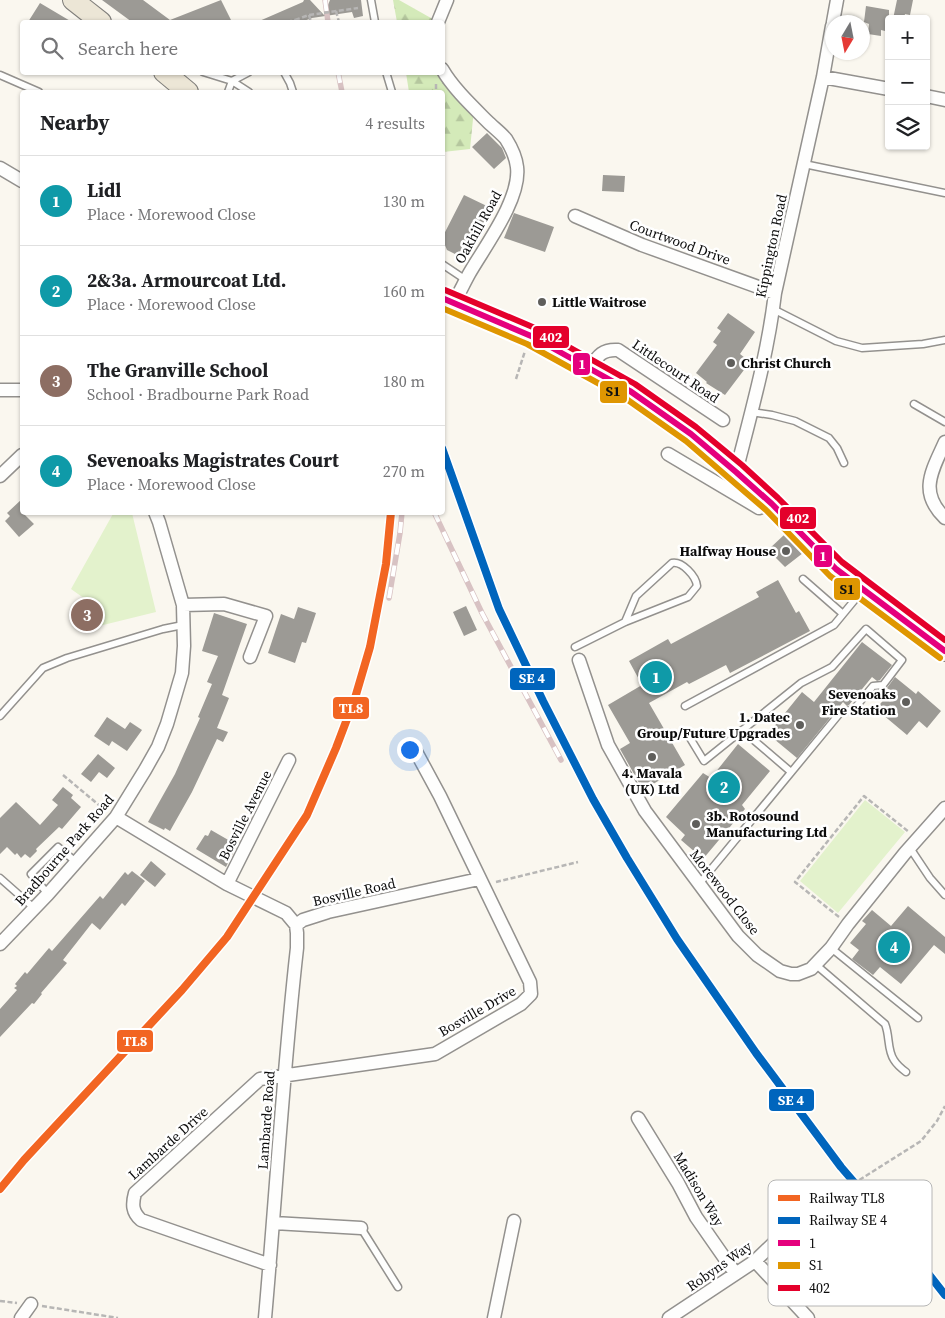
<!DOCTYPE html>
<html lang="en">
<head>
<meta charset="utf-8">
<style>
  :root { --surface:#fff; --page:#f2f2f2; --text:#202124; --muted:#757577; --line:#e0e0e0; --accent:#5f5e5b }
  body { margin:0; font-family:"Source Serif 4",serif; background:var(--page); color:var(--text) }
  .controls { position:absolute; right:15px; top:15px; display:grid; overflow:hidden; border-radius:5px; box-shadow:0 1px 4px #0004 }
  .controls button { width:45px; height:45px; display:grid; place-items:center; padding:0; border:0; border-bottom:1px solid var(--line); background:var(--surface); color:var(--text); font:25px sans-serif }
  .compass { position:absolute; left:825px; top:15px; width:45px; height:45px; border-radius:50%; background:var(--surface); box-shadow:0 1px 4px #0004; rotate:190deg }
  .you { position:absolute; left:409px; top:749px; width:18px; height:18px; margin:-12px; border:4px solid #fff; border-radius:50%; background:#1a73e8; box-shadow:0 0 0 8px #1a73e833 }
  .badge { display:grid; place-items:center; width:32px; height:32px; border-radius:50%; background:var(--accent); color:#fff; font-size:16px; font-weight:700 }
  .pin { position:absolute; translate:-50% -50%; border:2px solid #fff; box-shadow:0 1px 5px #0006 }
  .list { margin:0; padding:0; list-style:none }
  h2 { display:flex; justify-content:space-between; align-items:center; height:65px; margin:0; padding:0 20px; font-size:21px }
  h2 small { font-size:16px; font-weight:400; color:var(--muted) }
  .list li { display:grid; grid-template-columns:32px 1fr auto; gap:15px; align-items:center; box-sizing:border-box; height:90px; padding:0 20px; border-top:1px solid var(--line) }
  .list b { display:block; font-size:19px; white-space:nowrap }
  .list p { margin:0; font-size:16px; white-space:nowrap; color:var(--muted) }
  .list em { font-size:16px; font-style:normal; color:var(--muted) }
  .icon { flex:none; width:28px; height:28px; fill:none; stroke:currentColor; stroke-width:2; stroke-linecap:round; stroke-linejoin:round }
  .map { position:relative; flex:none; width:945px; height:1318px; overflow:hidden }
  .search { position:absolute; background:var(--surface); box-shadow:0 1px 4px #0004; left:20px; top:20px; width:425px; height:55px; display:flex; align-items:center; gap:12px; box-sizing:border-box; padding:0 18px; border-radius:5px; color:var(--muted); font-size:19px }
  .panel { position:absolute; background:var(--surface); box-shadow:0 1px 4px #0004; left:20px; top:90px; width:425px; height:425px; border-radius:5px }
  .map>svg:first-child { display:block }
</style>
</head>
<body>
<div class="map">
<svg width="945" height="1318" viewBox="0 0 945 1318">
  <defs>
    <pattern id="forest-firs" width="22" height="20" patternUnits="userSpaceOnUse" patternTransform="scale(1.25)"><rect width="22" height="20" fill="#d4eab9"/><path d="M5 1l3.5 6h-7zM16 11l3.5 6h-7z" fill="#b5c79e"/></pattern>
  </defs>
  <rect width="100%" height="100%" fill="#faf7ef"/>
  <path fill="#e3f2cc" d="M114 512 132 513 156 612 95 627 92 604 71 589Z
    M865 800 905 832 838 913 800 881Z"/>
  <path fill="url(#forest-firs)" d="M393 0H399L438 22H397Z
    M442 72 474 109 470 149 443 152 442 92H409L406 73Z"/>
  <path fill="#9c9a95" d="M102 0H143L170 20 221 0 232 22H132Z
    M304 0H310L324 15 330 0H361L363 16 354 18 352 12 312 18 301 22H257L303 2Z
    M897 0H913L910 15 905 14 904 19H893Z
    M40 3 72 22H28Z
    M866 6 889 10V32L881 30V36L868 34 869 24 864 22Z
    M487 133 502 148 506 158 494 169 472 147Z
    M603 175 625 176 624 192 602 191Z
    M464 195 491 208 468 254 463 251 455 254 447 250 442 238Z
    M514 213 554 227 545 252 504 238Z
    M728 313 755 332 740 354 750 362 725 395 706 383 707 382 696 373 717 345 713 342 721 331 717 328Z
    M22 499V512L34 524 19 537 5 521 10 516 7 513Z
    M785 534 803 553 785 567 768 550Z
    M778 580 796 613 799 611 810 631 730 673 726 665 689 684 687 682 649 703 685 765 643 790 620 749 630 743 608 705 642 685 629 661 668 639 671 644 759 597 756 592Z
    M466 606 477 630 464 636 453 612Z
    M298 607 316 613 306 643 302 642 295 663 268 653 281 614 294 619Z
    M214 613 247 624 222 695 229 698 217 728 228 732 223 742 217 739 192 792 170 831 165 828 164 830 148 822 175 774 200 718 198 717 212 684 207 682 218 656 202 651Z
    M862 642 892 665 880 680 877 681 872 677 849 705 847 706 843 702 797 758 768 734 802 692 814 702Z
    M895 677 916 694 918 691 941 711 927 728 919 721 907 735 876 709 891 691 887 688Z
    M107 717 125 729 130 722 142 730 127 751 112 741 109 746 94 736Z
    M738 744 770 771 742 805 745 809 703 859 681 840 685 835 666 817 703 773 711 778Z
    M98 754 115 768 107 778 99 772 91 782 81 774Z
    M63 787 73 795 71 798 81 807 62 829 59 827 36 849 37 851 30 858 25 854 21 858 17 853 15 855 7 847 0 854V818L16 802 40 825 58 805 52 800Z
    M211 830 237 845 226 867 196 849 205 835 208 836Z
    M151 861 166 874 155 887 140 875Z
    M132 871 145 881 125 906 122 903 100 930 92 923 63 960 67 963 41 993 42 994 34 1004 32 1003 0 1037V1009L17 990 14 988 17 986 15 984 25 972 27 974 49 948 52 951 100 896 103 899 125 872 128 875Z
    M908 906 945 937V954L934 945 901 984 880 967 873 975 852 959 859 950 850 943 866 924 862 921 872 910 891 926Z"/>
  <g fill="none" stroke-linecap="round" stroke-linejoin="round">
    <defs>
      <path id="service" d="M371 0 375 22
        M203 72 232 81 249 92
        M284 72 290 83 293 92
        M386 72 392 92
        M0 75 39 92
        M228 92 232 81 249 72
        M804 164 945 193
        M442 264 466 280
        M773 309 836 341 862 348 923 344 945 340
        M914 404 945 422
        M751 412 772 415 795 421 829 438 837 448 844 463
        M803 579 843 614
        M575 647 625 622 688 597 697 586C696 576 682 561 672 563L636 596 625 622
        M685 706 834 625 862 591
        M0 716 43 668 67 658 163 629 183 625
        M742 730 791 772
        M690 738 704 761 801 683 832 667 866 629 902 660 883 685 873 686 854 709 840 713 699 884
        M910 848 930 878 945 895
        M0 878 34 908
        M48 894 31 874 58 847 76 862
        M831 948 918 1018
        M815 964 885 1024C890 1036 887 1050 894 1060 897 1065 902 1069 906 1072
        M361 1228 398 1287"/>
      <path id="minor" d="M438 22 447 0
        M833 22 837 0
        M442 69C453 88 471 105 487 121 493 127 501 133 506 139 511 147 516 158 517 167 521 199 485 246 469 274 464 283 459 294 453 304
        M823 77 889 89
        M926 96 945 100
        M0 168 22 181
        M575 216 642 245 775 293
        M590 368C598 355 603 349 618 350L723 420
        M0 390H22
        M945 442C932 471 918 492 945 518
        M668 454 759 508 772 504
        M736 472C751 413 768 353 775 293L823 77 832 26
        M0 476 22 455
        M183 605 224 604 266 616 250 657
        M579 660 608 745 645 811 738 936 757 955 780 971 791 974H798L811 969 831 948 848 924 905 853 945 808
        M116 817 227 884 286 913 296 925 297 933V948C283 1071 276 1195 265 1318
        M227 884 289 760
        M296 925 303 920 328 912 479 879
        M0 944 48 894 116 817 145 770 158 747 167 724 182 673 184 646 183 605 159 522 155 512
        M638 1118 678 1183 696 1217 735 1273
        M274 1223 361 1228
        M755 1261 808 1318
        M270 1265 141 1220C132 1212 132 1204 135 1193L260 1079 435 1054 521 1004 531 994 530 982 440 796 414 748
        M21 1318 31 1304
        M494 1318 514 1221
        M669 1318 755 1261 804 1214"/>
      <path id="primary" d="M73 0 101 22
        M164 72 188 92
        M442 298 531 336 630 391 691 434 736 472 772 504 836 569 945 651"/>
    </defs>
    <use href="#service" stroke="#93918e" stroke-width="9"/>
    <use href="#minor" stroke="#93918e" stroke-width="15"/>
    <use href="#primary" stroke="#807f7b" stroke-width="22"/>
    <path stroke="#b7b6b5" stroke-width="2.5" stroke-dasharray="5 2.5" stroke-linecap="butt" d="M336 11 339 22
      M309 15 311 22
      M287 22 295 20
      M436 84V92
      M516 379 525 351
      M63 775 106 811
      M496 882 578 862
      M839 917 795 882 864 796 909 832
      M815 1208 921 1141 937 1121 945 1106
      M0 1301 17 1303
      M42 1306 118 1318"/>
    <use href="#service" stroke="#fefefd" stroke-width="6"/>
    <use href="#minor" stroke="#fefefd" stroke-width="12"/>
    <use href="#primary" stroke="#ece6d6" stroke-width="20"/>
    <defs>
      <path id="rail" d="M325 0 328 22
        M338 72 342 92
        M434 512 482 613 561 760
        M389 598 400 533 402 512"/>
    </defs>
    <use href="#rail" stroke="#d8c2c3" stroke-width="5.5"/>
    <use href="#rail" stroke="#fff" stroke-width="4" stroke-dasharray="11" stroke-linecap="butt"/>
    <path stroke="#b7b6b5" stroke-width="2.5" stroke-dasharray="5 2.5" stroke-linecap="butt" d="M295 20 309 15 358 8"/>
    <defs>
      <path id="bus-1" d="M442 298 531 336 630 391 691 434 736 472 772 504 836 569 945 651"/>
      <path id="bus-2" d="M442 308 527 344 625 398 686 441 730 479 766 510 830 576 940 658"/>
      <path id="bus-3" d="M445 290 535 328 635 384 696 427 742 465 778 498 842 562 945 640"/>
    </defs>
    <use href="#bus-1" stroke="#fff" stroke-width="10"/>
    <use href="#bus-2" stroke="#fff" stroke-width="10"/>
    <use href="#bus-3" stroke="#fff" stroke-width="10"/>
    <use href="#bus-1" stroke="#e5007d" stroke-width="6"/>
    <use href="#bus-2" stroke="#df9601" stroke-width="6"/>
    <use href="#bus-3" stroke="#e4002b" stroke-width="6"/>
    <defs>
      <path id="rail-1" d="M0 1189 24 1160 182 990 227 937 307 815 336 748 355 698 370 647 386 564 391 512"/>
      <path id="rail-2" d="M442 448 499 609 543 701 593 799 627 858 677 939 756 1053 841 1167 884 1217 945 1295"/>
    </defs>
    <use href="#rail-1" stroke="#fff" stroke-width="11"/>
    <use href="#rail-2" stroke="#fff" stroke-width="11"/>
    <use href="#rail-1" stroke="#f26522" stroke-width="8"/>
    <use href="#rail-2" stroke="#0065bd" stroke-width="8"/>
  </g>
  <g fill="#5f5e5b" stroke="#fff" stroke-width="2">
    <circle cx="542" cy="302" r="5"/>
    <circle cx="731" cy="363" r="5"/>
    <circle cx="786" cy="551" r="5"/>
    <circle cx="906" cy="702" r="5"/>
    <circle cx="800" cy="725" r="5"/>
    <circle cx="652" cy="757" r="5"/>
    <circle cx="696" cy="824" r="5"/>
  </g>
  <g text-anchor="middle" stroke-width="5" stroke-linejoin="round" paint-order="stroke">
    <g font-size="14" fill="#0b0b0b" stroke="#fff">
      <text transform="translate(478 227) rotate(-61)" y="5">Oakhill Road</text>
      <text transform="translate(680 242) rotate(20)" y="5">Courtwood Drive</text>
      <text transform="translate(771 246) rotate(-78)" y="5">Kippington Road</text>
      <text transform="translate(676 371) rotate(34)" y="5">Littlecourt Road</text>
      <text transform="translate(245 815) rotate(-63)" y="5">Bosville Avenue</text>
      <text transform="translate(64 850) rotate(-49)" y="5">Bradbourne Park Road</text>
      <text transform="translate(354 892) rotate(-13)" y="5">Bosville Road</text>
      <text transform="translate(725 892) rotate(52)" y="5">Morewood Close</text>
      <text transform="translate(477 1011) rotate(-30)" y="5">Bosville Drive</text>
      <text transform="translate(266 1120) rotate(-86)" y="5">Lambarde Road</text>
      <text transform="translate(168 1143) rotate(-42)" y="5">Lambarde Drive</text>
      <text transform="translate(699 1189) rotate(59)" y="5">Madison Way</text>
      <text transform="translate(719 1266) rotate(-35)" y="5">Robyns Way</text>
    </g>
    <g font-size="14" font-weight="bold" fill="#0b0b0b" stroke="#fff" text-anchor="start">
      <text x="552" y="307">Little Waitrose</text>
      <text x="741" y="368">Christ Church</text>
      <text x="776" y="556" text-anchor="end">Halfway House</text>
      <text x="896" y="699" text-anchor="end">Sevenoaks<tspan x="896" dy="16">Fire Station</tspan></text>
      <text x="790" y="722" text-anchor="end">1. Datec<tspan x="790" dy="16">Group/Future Upgrades</tspan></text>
      <text x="652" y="778" text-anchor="middle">4. Mavala<tspan x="652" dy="16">(UK) Ltd</tspan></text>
      <text x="706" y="821">3b. Rotosound<tspan x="706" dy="16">Manufacturing Ltd</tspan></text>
    </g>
  </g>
  <rect x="768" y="1180" width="164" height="126" rx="8" fill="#fff" stroke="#b6b6b6" stroke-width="1"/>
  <rect x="778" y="1195" width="22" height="6" fill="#f26522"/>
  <rect x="778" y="1217" width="22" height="7" fill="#0065bd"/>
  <rect x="778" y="1240" width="22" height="6" fill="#e5007d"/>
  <rect x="778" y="1262" width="22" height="7" fill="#df9601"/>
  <rect x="778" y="1285" width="22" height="6" fill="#e4002b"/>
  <g font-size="14" fill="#0b0b0b">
    <text x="809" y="1203">Railway TL8</text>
    <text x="809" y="1225">Railway SE 4</text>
    <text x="809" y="1248">1</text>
    <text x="809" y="1270">S1</text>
    <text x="809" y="1293">402</text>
  </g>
  <g stroke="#fff" stroke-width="2">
    <rect x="532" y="325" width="38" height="24" rx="5" fill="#e4002b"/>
    <rect x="572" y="352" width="19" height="24" rx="5" fill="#e5007d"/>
    <rect x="599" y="380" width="29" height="24" rx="5" fill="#df9601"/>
    <rect x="779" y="506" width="38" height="24" rx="5" fill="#e4002b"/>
    <rect x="813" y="544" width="20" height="24" rx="5" fill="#e5007d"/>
    <rect x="833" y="577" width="28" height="24" rx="5" fill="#df9601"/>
    <rect x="509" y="667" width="47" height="24" rx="5" fill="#0065bd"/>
    <rect x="332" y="696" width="38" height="24" rx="5" fill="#f26522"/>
    <rect x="116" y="1029" width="38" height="24" rx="5" fill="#f26522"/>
    <rect x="768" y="1088" width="47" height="24" rx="5" fill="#0065bd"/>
  </g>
  <g font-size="14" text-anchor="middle" font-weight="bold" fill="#fff">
    <text x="551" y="342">402</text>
    <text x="582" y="369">1</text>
    <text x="798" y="523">402</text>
    <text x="823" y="561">1</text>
    <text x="532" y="683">SE 4</text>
    <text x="351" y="713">TL8</text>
    <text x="135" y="1046">TL8</text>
    <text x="791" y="1105">SE 4</text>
  </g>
  <g font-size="14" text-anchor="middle" font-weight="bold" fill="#111">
    <text x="613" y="396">S1</text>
    <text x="847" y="594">S1</text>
  </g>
</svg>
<div class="controls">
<button>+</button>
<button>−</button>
<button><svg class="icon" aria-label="layers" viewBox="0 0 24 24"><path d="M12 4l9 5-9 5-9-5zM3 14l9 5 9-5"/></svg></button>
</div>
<svg class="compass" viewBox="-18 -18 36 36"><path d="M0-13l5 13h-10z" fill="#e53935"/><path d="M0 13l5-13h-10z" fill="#757577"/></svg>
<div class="you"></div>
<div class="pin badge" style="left:656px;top:677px;background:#0f9aa8">1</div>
<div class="pin badge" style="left:724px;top:787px;background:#0f9aa8">2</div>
<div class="pin badge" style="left:87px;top:615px;background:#8d6e63">3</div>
<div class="pin badge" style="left:894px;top:947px;background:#0f9aa8">4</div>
<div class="search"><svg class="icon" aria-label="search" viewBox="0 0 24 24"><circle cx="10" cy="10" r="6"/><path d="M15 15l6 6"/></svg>Search here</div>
<section class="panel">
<h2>Nearby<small>4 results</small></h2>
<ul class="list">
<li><span class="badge" style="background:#0f9aa8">1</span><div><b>Lidl</b><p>Place · Morewood Close</p></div><em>130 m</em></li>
<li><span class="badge" style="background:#0f9aa8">2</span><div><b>2&amp;3a. Armourcoat Ltd.</b><p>Place · Morewood Close</p></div><em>160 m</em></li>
<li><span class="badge" style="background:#8d6e63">3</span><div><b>The Granville School</b><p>School · Bradbourne Park Road</p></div><em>180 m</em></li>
<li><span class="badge" style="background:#0f9aa8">4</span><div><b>Sevenoaks Magistrates Court</b><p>Place · Morewood Close</p></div><em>270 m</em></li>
</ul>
</section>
</div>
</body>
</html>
